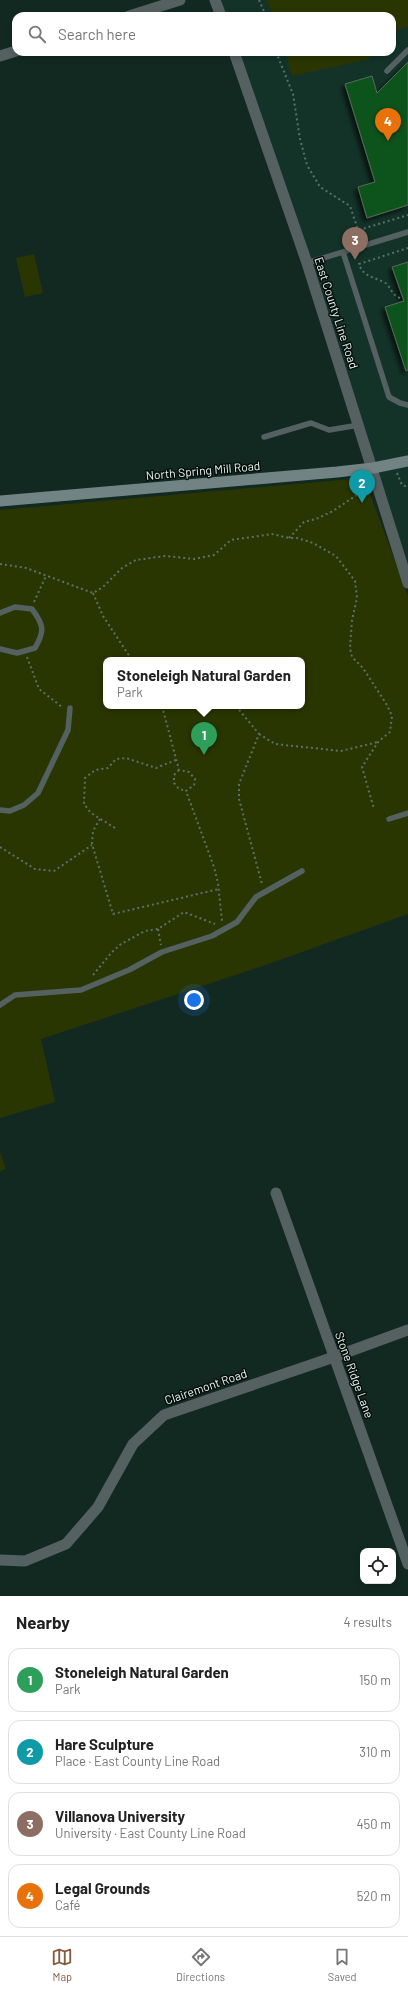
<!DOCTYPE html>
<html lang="en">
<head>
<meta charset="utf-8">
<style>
  :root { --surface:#fff; --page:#f6f6f6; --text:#222; --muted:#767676; --line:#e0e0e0; --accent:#85593a }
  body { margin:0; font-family:Barlow,sans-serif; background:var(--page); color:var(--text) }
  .controls { position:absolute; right:12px; bottom:12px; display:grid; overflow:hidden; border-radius:8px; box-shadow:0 2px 6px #0003 }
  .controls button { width:36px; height:36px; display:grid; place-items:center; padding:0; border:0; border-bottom:1px solid var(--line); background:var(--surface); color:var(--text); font:20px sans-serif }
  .you { position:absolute; left:194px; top:1000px; width:14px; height:14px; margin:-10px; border:3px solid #fff; border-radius:50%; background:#1a73e8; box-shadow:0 0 0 6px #1a73e833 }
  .badge { display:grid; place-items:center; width:26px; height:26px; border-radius:50%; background:var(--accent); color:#fff; font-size:13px; font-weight:700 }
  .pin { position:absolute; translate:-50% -33px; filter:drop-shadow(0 1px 2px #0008) }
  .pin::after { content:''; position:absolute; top:21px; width:14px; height:12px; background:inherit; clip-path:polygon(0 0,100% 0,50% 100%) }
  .popup { position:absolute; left:103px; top:657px; width:202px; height:52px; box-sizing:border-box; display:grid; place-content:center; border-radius:8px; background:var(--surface); filter:drop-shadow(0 1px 3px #0005); font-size:13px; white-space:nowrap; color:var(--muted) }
  .popup b { font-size:15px; color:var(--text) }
  .popup::after { content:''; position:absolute; left:50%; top:100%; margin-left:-8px; border:8px solid transparent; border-top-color:var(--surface) }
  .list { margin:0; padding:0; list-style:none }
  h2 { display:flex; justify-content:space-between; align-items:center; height:52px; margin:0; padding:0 16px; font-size:17px }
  h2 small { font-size:13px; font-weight:400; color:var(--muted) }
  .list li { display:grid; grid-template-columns:26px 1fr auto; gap:12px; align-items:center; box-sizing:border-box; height:64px; margin:0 8px 8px; padding:0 8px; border:1px solid var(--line); border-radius:12px }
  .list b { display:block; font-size:15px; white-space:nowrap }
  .list p { margin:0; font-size:13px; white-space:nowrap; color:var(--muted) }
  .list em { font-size:13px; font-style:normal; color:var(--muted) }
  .icon { flex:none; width:22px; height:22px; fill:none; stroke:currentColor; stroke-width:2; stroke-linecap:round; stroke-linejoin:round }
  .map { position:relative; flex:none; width:408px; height:1596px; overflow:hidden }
  .search { position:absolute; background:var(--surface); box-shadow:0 2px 6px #0003; left:12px; right:12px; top:12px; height:44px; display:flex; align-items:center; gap:10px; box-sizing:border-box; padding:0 14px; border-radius:12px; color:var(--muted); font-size:15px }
  .sheet { height:340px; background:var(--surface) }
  nav { display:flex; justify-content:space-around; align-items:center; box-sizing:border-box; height:56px; border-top:1px solid var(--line); background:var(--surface); font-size:11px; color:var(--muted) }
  nav a { display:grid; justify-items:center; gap:2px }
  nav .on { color:var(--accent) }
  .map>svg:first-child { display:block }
</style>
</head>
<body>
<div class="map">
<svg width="408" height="1596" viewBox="0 0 408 1596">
  <defs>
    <filter id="shadow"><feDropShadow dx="-3.5" dy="3.5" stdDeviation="2" flood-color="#0009"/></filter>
  </defs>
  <rect width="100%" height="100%" fill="#122921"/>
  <path fill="#133329" d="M215 0H408V583L233 52H392V16H221Z"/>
  <path fill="#2a3601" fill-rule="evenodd" d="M267 0H408V26L392 32V16H273Z
    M285 52H369L370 59 292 76Z
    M34 254 43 293 25 297 16 258Z
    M364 478 408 596V914L260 967 41 1039 55 1102 0 1118V510ZM106 660H302V706H106Z
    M0 1152 6 1169 0 1171Z"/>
  <path fill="#0c531a" stroke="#596a59" filter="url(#shadow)" d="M408 62V205L367 218 358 187 375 182 345 84 372 76 377 93Z
    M408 262V370L406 371 385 307 404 301 392 267Z"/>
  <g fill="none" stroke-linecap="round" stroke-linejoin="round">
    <path stroke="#5c7069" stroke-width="2" stroke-dasharray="2 3" stroke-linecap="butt" d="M259 0 266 16
      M276 52 293 94 300 139 307 165 320 187 350 206 361 239
      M359 230 408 215
      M400 298C391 295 391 286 384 282 374 277 363 277 359 264L408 248
      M397 473 402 485 408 487
      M289 538 304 522 316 519 333 511 367 488
      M0 564 26 568 93 593 103 587 122 568 136 560 165 556 194 559 214 555 231 540 272 534 289 538H297L313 543 336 556 355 581 357 598 352 620 350 648 352 657 363 668 387 705 392 716 390 732 378 742 362 767 374 809
      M93 593 103 616 132 660
      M34 602 46 576
      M27 657 39 689 62 707
      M162 706 179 770 189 772 195 779 194 785 186 791 214 867 218 883 222 921
      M236 706 259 734 239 784V799L262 884
      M259 734 275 744 341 751 378 742
      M179 770 174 775V783L179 789 186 791
      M100 819 93 831 92 844 113 914 219 889
      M115 828 91 813 84 804 85 778 95 770 108 768 116 759 126 758 156 768 176 760
      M0 847 35 869 54 871 92 845
      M158 929 161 945
      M93 975 112 952 121 944 145 931 158 929 184 912 215 924"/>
    <path stroke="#556161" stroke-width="5.5" d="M387 71 408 50
      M343 252 389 397 400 403 408 405
      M307 263 408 232
      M264 437 311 423 329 430 359 425
      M0 613 15 607 32 609C44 625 45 631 35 648L17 653 0 649
      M0 810 10 811 24 805 38 793 68 730 70 708
      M389 819 408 813
      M0 1005 15 995 81 990 129 970 162 952 212 936 237 922 256 897 302 871"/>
    <path stroke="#556161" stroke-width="11" d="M129 16 180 0
      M0 56 16 51
      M276 1193 408 1564
      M0 1560 25 1561 66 1544 98 1507 133 1444 164 1415 334 1357 408 1330"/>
    <path stroke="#556161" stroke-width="11" d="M215 0 221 16
      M234 52 307 263 408 583"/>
    <path stroke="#718483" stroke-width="11" d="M0 501 337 472 373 468 408 461"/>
  </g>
  <g text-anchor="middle" stroke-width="3" stroke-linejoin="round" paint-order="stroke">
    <g font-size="12" fill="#e9f7f1" stroke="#060f0c">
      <text transform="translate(336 313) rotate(72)" y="4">East County Line Road</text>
      <text transform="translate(203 471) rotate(-5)" y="4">North Spring Mill Road</text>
      <text transform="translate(354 1375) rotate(70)" y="4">Stone Ridge Lane</text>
      <text transform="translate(206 1387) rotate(-19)" y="4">Clairemont Road</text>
    </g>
  </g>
</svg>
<div class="controls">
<button><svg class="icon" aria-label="locate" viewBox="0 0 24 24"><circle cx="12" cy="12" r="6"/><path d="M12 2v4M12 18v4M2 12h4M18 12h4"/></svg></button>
</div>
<div class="you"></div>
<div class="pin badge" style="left:204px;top:755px;background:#2e9e5b">1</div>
<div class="popup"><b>Stoneleigh Natural Garden</b>Park</div>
<div class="pin badge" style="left:362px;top:503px;background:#0f9aa8">2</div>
<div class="pin badge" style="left:355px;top:260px;background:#8d6e63">3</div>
<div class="pin badge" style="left:388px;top:141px;background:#e8710a">4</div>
<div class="search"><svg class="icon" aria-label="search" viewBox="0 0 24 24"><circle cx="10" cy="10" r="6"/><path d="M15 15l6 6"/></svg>Search here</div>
</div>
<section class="sheet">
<h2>Nearby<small>4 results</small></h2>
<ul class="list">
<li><span class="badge" style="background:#2e9e5b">1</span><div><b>Stoneleigh Natural Garden</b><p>Park</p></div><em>150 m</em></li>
<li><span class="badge" style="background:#0f9aa8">2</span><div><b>Hare Sculpture</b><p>Place · East County Line Road</p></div><em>310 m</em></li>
<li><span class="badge" style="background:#8d6e63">3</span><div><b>Villanova University</b><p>University · East County Line Road</p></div><em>450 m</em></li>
<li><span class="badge" style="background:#e8710a">4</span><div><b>Legal Grounds</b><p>Café</p></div><em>520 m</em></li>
</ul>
</section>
<nav>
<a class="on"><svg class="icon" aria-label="map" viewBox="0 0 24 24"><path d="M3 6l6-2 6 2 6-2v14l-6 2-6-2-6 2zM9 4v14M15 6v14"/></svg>Map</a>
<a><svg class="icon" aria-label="directions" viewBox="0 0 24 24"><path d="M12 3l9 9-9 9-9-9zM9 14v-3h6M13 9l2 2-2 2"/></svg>Directions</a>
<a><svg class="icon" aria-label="saved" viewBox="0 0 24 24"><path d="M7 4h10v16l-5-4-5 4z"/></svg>Saved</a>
</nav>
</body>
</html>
